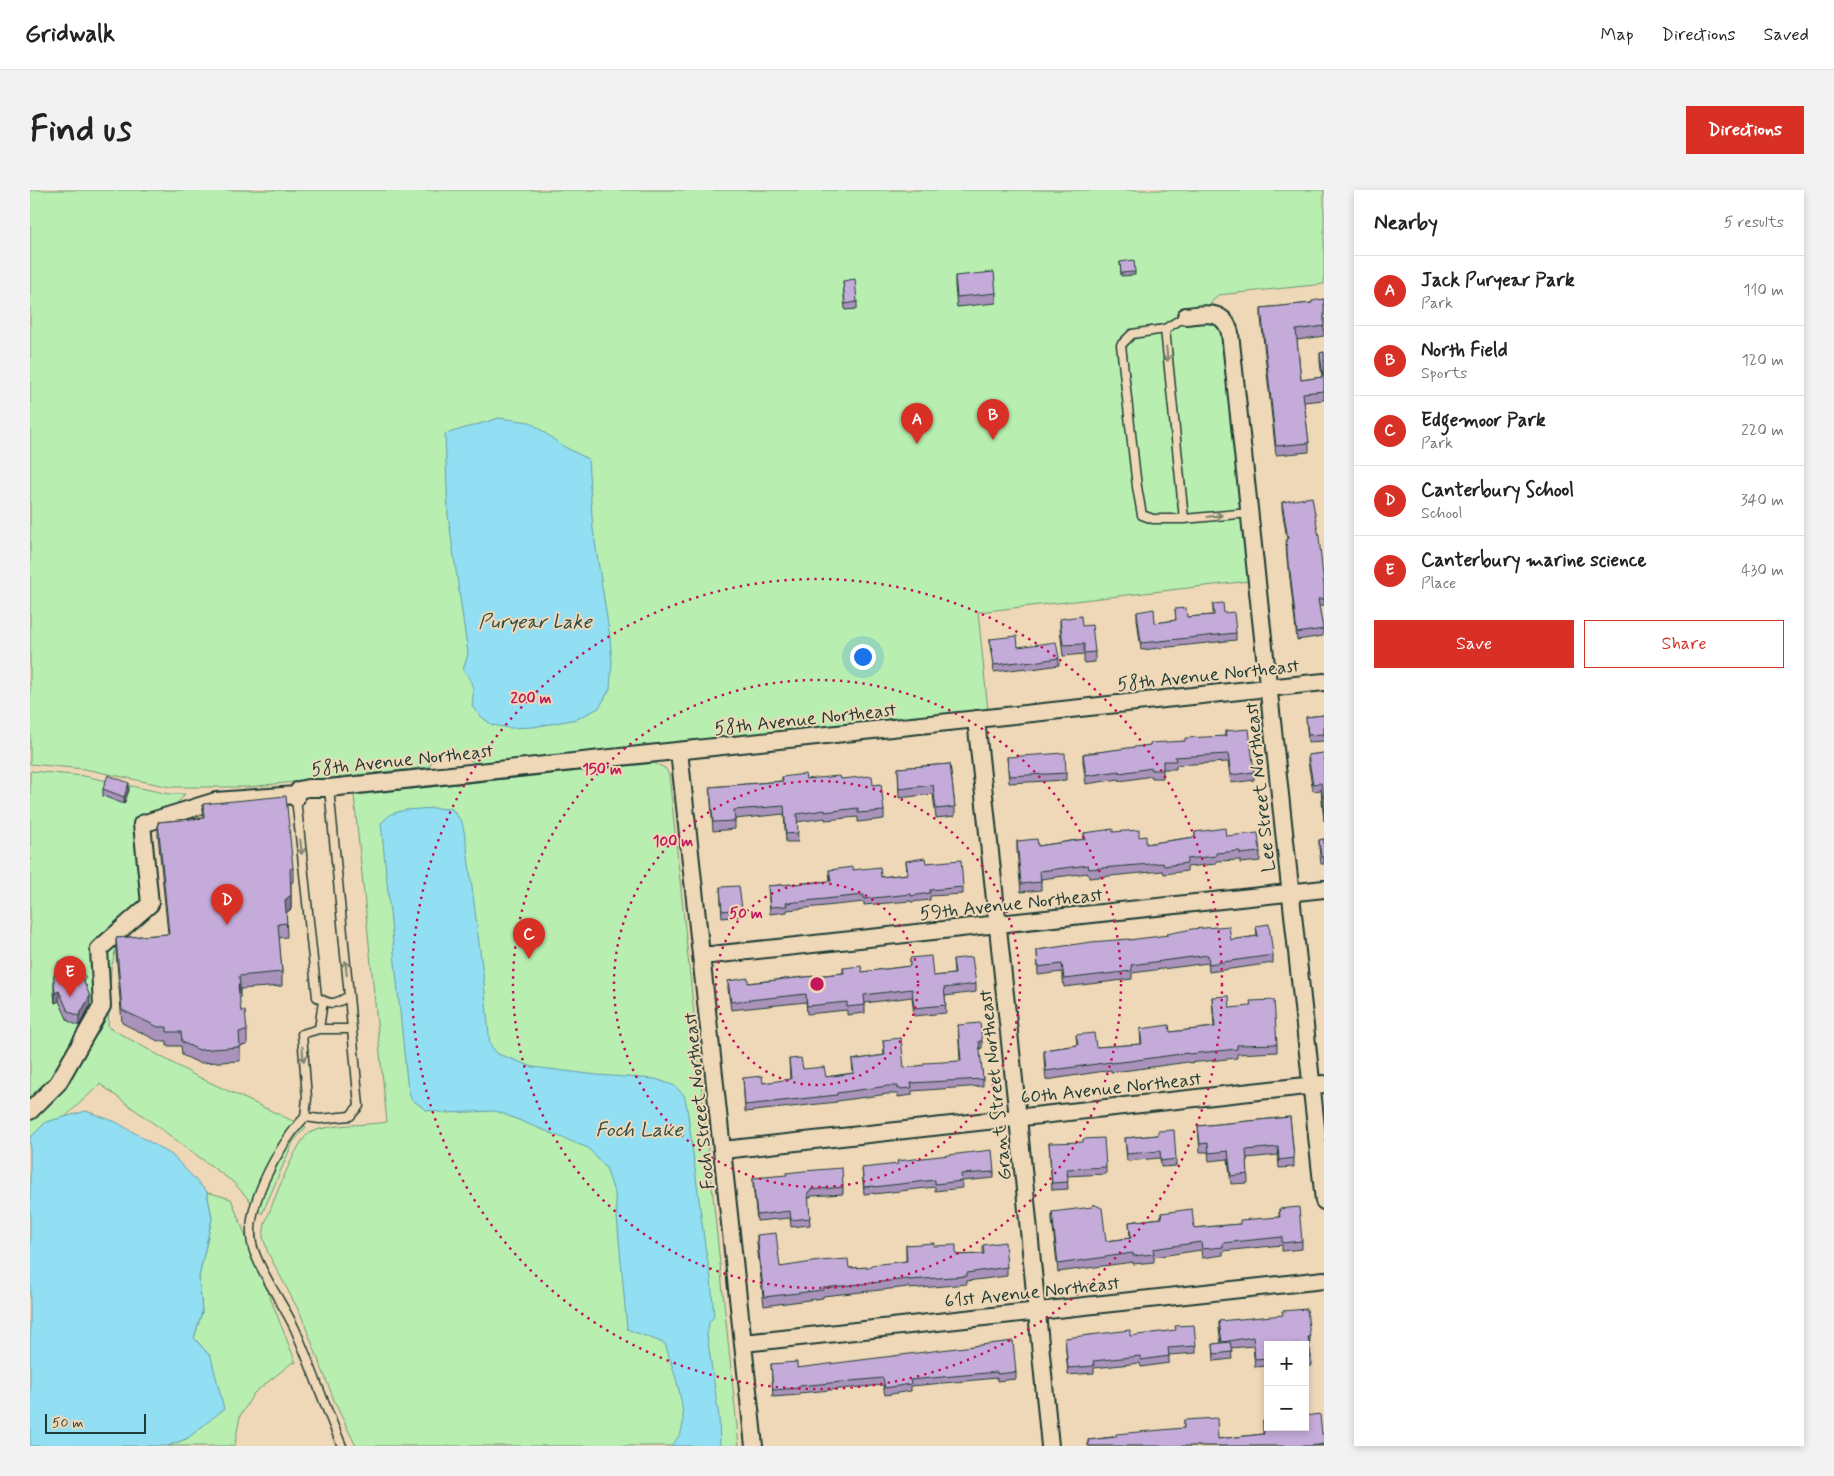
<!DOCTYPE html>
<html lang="en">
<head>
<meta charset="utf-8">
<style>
  :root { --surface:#fff; --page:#f2f2f2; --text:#222; --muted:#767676; --line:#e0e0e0; --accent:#d93025 }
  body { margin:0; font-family:Mynerve,sans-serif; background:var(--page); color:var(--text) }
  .controls { position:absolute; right:15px; bottom:15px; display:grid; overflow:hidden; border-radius:0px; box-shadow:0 2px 8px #0003 }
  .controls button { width:45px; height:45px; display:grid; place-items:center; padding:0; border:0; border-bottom:1px solid var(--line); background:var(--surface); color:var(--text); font:25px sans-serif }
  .scale { position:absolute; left:15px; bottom:12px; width:101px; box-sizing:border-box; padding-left:5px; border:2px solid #1f3d34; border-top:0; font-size:14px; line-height:18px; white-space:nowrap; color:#1f3d34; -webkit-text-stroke:4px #efd8b8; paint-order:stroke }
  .you { position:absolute; left:832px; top:466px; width:18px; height:18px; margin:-12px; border:4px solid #fff; border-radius:50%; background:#1a73e8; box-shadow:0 0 0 8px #1a73e833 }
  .badge { display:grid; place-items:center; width:32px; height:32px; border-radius:50%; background:var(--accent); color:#fff; font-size:16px; font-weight:700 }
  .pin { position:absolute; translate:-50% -41px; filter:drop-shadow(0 1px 2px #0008) }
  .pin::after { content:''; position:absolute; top:26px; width:18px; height:15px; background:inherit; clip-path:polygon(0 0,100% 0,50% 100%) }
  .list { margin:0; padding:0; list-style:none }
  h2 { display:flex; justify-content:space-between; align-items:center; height:65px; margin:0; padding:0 20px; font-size:21px }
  h2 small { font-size:16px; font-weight:400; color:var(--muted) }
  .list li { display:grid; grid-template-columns:32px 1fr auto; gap:15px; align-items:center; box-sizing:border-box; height:70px; padding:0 20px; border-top:1px solid var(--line) }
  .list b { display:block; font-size:19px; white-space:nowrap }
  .list p { margin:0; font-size:16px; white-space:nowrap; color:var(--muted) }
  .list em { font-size:16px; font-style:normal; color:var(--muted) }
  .actions { display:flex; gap:10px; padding:15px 20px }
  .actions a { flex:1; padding:11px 0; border:1px solid var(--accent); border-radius:0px; text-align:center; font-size:18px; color:var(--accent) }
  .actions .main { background:var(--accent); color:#fff }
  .map { position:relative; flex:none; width:1294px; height:1256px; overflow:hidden; border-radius:0px }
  header { display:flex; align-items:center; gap:30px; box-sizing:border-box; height:70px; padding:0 25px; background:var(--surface); border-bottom:1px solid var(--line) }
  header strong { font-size:24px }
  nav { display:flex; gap:28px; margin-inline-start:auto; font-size:18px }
  .intro { display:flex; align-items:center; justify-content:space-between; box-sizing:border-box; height:120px; padding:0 30px }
  h1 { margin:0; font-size:35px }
  .button { padding:12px 22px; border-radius:0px; background:var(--accent); color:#fff; font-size:18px; font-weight:700 }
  main { display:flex; gap:30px; padding:0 30px }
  aside { flex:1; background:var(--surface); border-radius:0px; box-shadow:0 2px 8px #0003 }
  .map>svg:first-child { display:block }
</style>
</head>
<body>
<header>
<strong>Gridwalk</strong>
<nav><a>Map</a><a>Directions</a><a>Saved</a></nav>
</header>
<div class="intro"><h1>Find us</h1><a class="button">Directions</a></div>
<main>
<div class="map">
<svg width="1294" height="1256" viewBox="0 0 1294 1256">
  <rect width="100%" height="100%" fill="#efd8b8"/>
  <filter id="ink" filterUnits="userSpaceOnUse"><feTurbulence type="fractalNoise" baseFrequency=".02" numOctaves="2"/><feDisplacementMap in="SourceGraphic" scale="10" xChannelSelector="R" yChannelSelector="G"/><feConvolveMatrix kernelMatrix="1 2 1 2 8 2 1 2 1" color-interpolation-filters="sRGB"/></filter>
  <g filter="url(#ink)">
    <path fill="#b8efb1" stroke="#6c9672" d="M0 0H1294V94L1188 105 1180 114 1183 133 1188 134 1192 138 1219 391 948 422 958 521 597 561 445 573 420 558 405 565 399 577 218 597H140L55 579 0 574Z
      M624 573 635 578 639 585 709 1256H326L306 1215 271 1125 238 1063 233 1047 235 1033C242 1016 267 947 281 942 303 933 334 936 357 932L324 605Z
      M1 581 54 586 139 604H155L145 616 110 627 113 710 64 753V814L23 888 0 911V582Z
      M87 753 81 779 78 837 164 885 276 937 263 952 232 1024 203 992 70 894 35 927 16 932 0 948V930L4 928 77 821 76 763Z
      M177 1002 201 1009 266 1173 263 1172 224 1203 210 1226 205 1254 203 1256H138L158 1248 181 1167 164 1148 172 1122 169 1087 182 1028Z"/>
    <path fill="#92def2" stroke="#649ea6" d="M469 228 500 232 533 256 558 269 563 339 580 447 582 472 580 499 569 518 547 529 504 537 480 538 462 535 448 524 442 516C444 500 444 493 433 480L438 464 418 325 415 244Z
      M403 618 422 619 432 632 436 650 454 792 460 855 468 864 503 877 567 885 626 889 645 896 654 905 657 917 675 1056 681 1089 684 1126 679 1133 677 1145 689 1227 690 1256H641C645 1251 651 1245 652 1239 657 1218 642 1175 635 1154 623 1148 610 1145 597 1139L585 1005 576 978 558 958 466 921 415 923 396 920 381 909 377 892 351 633 361 624 375 620Z
      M56 921 86 932 142 965 177 1002 182 1028 169 1087 172 1122 164 1148 181 1167 194 1219 158 1248 138 1256H0V948L16 932Z"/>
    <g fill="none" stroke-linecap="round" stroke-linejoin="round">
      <defs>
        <path id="service" d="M1156 126 1135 139 1154 329 1219 323
          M1135 139 1102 144 1091 155 1107 297 1112 325 1123 329H1154
          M266 608 287 807C301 816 306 814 319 806L299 598
          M293 811 289 839 272 844 277 908 275 927 290 929 320 926 329 916 319 806
          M289 839H322
          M275 927C249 954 210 1023 224 1061 234 1089 253 1113 265 1139 282 1178 295 1217 312 1256"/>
        <path id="minor" d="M1156 126C1176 124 1194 119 1200 143L1294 1011
          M946 529 988 928 1020 1256
          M649 561 724 1256
          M266 608V605L269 600 278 598H299L1294 492
          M672 766 1294 699
          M0 921 28 893 72 816 69 759 120 714 112 634 186 611 266 605
          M693 960 1294 894
          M714 1153 1294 1090"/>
      </defs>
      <use href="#service" stroke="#1f3d34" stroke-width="11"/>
      <use href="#minor" stroke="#1f3d34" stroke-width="20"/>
      <use href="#service" stroke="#efd8b8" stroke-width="8"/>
      <use href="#minor" stroke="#efd8b8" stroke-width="16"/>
    </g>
    <path fill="#a993bb" stroke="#1f3d34" d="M1090 72 1105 82V85L1091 86Z
      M925 86 966 103V113L927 117 925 96Z
      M813 91 827 112V119L815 120Z
      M1294 109V146L1267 150 1271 190 1292 187 1290 172V163L1294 162V210L1274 212 1279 253V262L1246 265 1231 128V118L1282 113Z
      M1252 312 1294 397V415L1289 416 1293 439V446L1267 450 1259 380H1258L1256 356 1257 349 1252 319Z
      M1183 414 1194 423 1206 443V450L1111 460 1107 429V422L1125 433 1146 430 1145 419 1157 427 1183 425Z
      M1030 429 1052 436 1065 462V472L1054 473V464L1033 466 1030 439Z
      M960 449 1029 468V475L996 480V478L964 482 960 456Z
      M1294 525V551L1278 552 1276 527Z
      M1195 541 1224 582V590L1201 593 1198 572 1146 575V579H1133V588H1122V586L1090 591 1089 589 1056 594 1053 572V564L1195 546Z
      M1294 563V631L1291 600 1283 601 1278 572V565Z
      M977 567 1036 583V590L979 593Z
      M920 574 925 617V626L906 628 903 604 869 608 868 578Z
      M752 587 776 589H811L843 595 854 621V629L828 632V627L795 630V628L767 632 768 652H756L754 624 705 629V639L683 641 680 597 752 591Z
      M73 599 99 600 94 614 73 606Z
      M173 614 263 678V692L261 693V719L256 723 257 747 249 748 252 782V796L210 799 209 809 211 821 217 841V855L210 856V871L169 873 152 865 151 856H137V851H128L92 833 86 762V748L138 744 128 646V632L173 628Z
      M1083 642 1109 647 1116 654 1165 647V642L1196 646 1230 662V671L1210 673V670L1186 671V674L1157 677V681L1134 684 1133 681 1059 688 1058 683 1011 689V700L991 702 987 660V651L1008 656 1054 649V643Z
      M1294 649V674H1291L1289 657V650Z
      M876 671 896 673 933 697V704L900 706V710L881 712V711L834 715V712L757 720V722L740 724 738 696 800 691 799 680H823L851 687 877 684Z
      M690 697 712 719V726L692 728Z
      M1226 736 1243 765V773L1179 782 1178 773 1102 783V789L1034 797 1032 782 1008 785 1007 760 1099 750H1201L1227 746Z
      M880 768 903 786 924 784 923 769 946 794V802L915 806 916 823 884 826 882 807 835 813V823L817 825V820L777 824 776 812 701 820 698 799V791L718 793 813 783V778L832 782 880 776Z
      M24 786 56 795 60 816 49 836 38 831 29 811 25 813 24 803Z
      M1182 807 1200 818 1247 854V862L1207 864V868L1159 873 1158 872 1100 880 1081 882V880L1016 890 1014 869V860L1047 855 1046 845 1066 857 1111 854 1110 839 1140 842 1184 837Z
      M928 835 952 851V858L949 859 953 889V896L882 901V905L868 907V904H858L807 911V912L715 922 713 888 733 893 760 890 759 869 773 879 796 887 823 883 822 870 854 865 853 850 874 878 930 871Z
      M1260 927 1264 968V977L1249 978 1248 965 1217 968 1218 993 1201 994 1198 969 1179 971 1178 962H1170L1168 936Z
      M1128 945 1146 969V976L1131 977 1130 968 1097 971 1095 948Z
      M1019 953 1076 977V984L1037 986 1038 999 1022 1000Z
      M832 978 964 982V988L932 991V998L905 1001V997L844 1004V1003L834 1004Z
      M723 988 813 997V1004L781 1006V1008H778L780 1035 761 1037 760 1028 727 1031 723 995Z
      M1249 1019 1272 1051V1059L1252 1061V1055L1193 1061V1065L1172 1068 1171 1060 1124 1067V1072L1103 1074V1072L1028 1082 1022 1030V1022L1076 1051 1100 1048 1099 1032 1131 1028V1023L1164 1038 1210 1034 1249 1027Z
      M727 1045 750 1077 819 1078 842 1077 876 1071V1055L904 1056 926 1065 953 1064V1055L977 1077V1086L937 1091V1094L879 1099V1097L793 1106V1108L734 1116 727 1054Z
      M1189 1131 1280 1147V1155H1279L1281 1167V1176H1275V1155H1238V1165L1237 1166V1176L1225 1177 1223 1156 1201 1158 1202 1169 1184 1171 1183 1154 1191 1153 1189 1139Z
      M1100 1146 1166 1156V1163L1139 1165V1173L1111 1177 1110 1173 1064 1178V1183L1038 1185 1035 1148Z
      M741 1174 767 1178 986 1182V1189L967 1191V1188L881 1196V1201L855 1205 853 1195 769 1203V1205L743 1207Z
      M1154 1230 1188 1249 1233 1244V1231L1294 1244V1256H1058V1250L1154 1238Z"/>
    <path fill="#8a7898" stroke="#1f3d34" d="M99 593V600L94 614V607Z
      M261 705V719L255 724V710Z
      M208 795H210V808L208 809Z
      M29 801V811L25 813V803Z
      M60 806V816L49 836V826Z"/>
    <path fill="#c5abd9" stroke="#1f3d34" d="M1104 70 1105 82 1091 83 1090 72Z
      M964 82 966 103 927 107 925 86Z
      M825 89 827 112 815 114 813 91Z
      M1294 109V136L1266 140 1271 190 1293 187 1290 163 1294 162V201L1273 203 1279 253 1246 256 1231 118 1282 113V111Z
      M1282 307 1289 347 1294 397V409H1288L1293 439 1267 443 1259 373H1258L1256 349H1258L1252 312Z
      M1193 413 1194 423 1204 422 1206 443 1111 453 1107 422 1124 419 1125 433 1146 430 1145 419 1156 418 1157 427 1184 425 1183 414Z
      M1051 426 1052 436 1062 435 1065 462 1054 463V454L1033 455 1030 429Z
      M987 446 988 457 1026 452 1029 468 996 473V471L964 475 960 449Z
      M1294 525V544L1278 545 1276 527Z
      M1219 539 1224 582 1201 585 1198 564 1145 567 1146 571H1133V580H1122V578L1090 583 1089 581 1056 586 1053 564 1120 555V553L1155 551V548L1196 546 1195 541Z
      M1035 563 1036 583 979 586 977 567Z
      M1294 563V624L1291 593 1283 594 1278 565Z
      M920 574 925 617 906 619 903 595 869 599 868 578Z
      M775 584 776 589 810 586 811 589 842 586 843 595 851 594 854 621 828 623V618L795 622V620L767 624 768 643 756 644 754 616 704 620 705 631 683 632 680 597 753 591 752 587Z
      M78 585 99 593 94 607 73 599Z
      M256 606 263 678 260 679 261 705 255 710 257 733 248 734 252 782 209 786 210 795H208L211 821H215L217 841 209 842 210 857 169 860 152 852 151 842H137V837H128L92 820 86 748 139 744 128 632 174 628 173 614Z
      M1195 638 1196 646 1228 643 1230 662 1210 664V661L1186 663V666L1157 669V673L1134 676 1133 673 1059 679 1058 675 1010 681 1011 692 991 694 987 651 1007 649 1008 656 1055 649 1054 643 1083 639V642L1109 640V647L1116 646V654L1165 647V642Z
      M1294 649V667H1291L1289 650Z
      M895 668 896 673 931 670 933 697 900 700V703L881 706V704L834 709V705L756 713 757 716 740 717 738 696 801 691 799 680 823 677V680L850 677 851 687 878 684 876 671Z
      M709 696 712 719 692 721 690 697Z
      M1239 734 1243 765 1179 774 1178 765 1101 775 1102 781 1034 789 1032 774 1008 777 1007 760 1061 752 1099 749V750L1138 745 1137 744 1162 739 1199 736 1201 750 1228 746 1226 736Z
      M901 766 903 786 925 784 923 769 942 767 946 794 914 798 916 815 884 818 882 799 834 805 835 815 817 817V812L777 816 776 804 701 812 698 791 718 788V793L814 783 813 778 831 776 832 782 880 776V768Z
      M29 771 49 779 56 788 53 790 60 806 49 826 38 821 29 801 25 803 24 793V786Z
      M1199 806 1200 818 1221 816 1220 811 1244 810 1247 854 1207 855V859L1159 864 1158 863 1100 871 1081 873V872L1016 881 1014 860 1048 855 1046 845 1064 843 1066 857 1112 854 1110 839 1139 835 1140 842 1185 837 1182 807Z
      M950 833 952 851H949L953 889 881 893 882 898 868 899V896H858L807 903V905L715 915 713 888 732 886 733 893 761 889 759 869 771 868 773 879 794 877 796 887 824 883 822 870 855 865 853 850 871 848 874 878 894 875V873L931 871 928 835Z
      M1260 927 1264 968 1249 970 1248 957 1216 960 1218 984 1201 986 1198 961 1179 963 1178 953 1170 954 1168 936Z
      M1144 940 1146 969 1131 971 1130 961 1097 964 1095 948 1128 945V941Z
      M1074 948 1076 977 1037 979 1038 992 1022 993 1019 953 1053 952V949Z
      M962 960 964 982 931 984 932 991 905 994V990L844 997V996L834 997 832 978 868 974 867 971Z
      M812 978 813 997 780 1000 781 1001 778 1002 780 1028 761 1030 760 1021 727 1025 723 988 757 985 756 983 774 981Z
      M1063 1014 1072 1018 1076 1051 1101 1048 1099 1032 1132 1028 1131 1023 1162 1019 1164 1038 1210 1034V1030L1250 1027 1249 1019 1269 1017 1272 1051 1252 1053V1047L1193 1053V1057L1172 1059 1171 1052 1123 1059 1124 1064 1103 1066V1063L1028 1074 1022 1022 1062 1017Z
      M746 1043 750 1077 789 1071 818 1069 819 1078 842 1077 841 1075 877 1071 876 1055 904 1053V1056L926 1055V1065L954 1064 953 1055 975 1052 977 1077 937 1083V1086L879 1090V1089L793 1098V1100L734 1107 727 1045Z
      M1277 1119 1280 1147H1278L1281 1167 1275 1168V1155H1238V1157H1236L1237 1168 1225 1169 1223 1147 1192 1152 1189 1131 1253 1125 1252 1121Z
      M1164 1135 1166 1156 1138 1158 1139 1166 1111 1170 1110 1166 1063 1171 1064 1176 1038 1178 1035 1148 1100 1140V1146L1146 1140 1145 1136Z
      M983 1151 986 1182 967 1184V1182L880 1190 881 1194 855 1198 853 1188 769 1196V1198L743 1200 741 1174 767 1172V1178Z
      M1200 1152 1202 1162 1184 1164 1183 1154Z
      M1290 1224 1292 1244H1294V1254L1281 1256H1059L1058 1250 1086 1247V1244L1154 1238V1230L1187 1228 1188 1249 1234 1244 1233 1231 1238 1230V1237H1275V1226Z"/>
    <defs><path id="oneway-shaft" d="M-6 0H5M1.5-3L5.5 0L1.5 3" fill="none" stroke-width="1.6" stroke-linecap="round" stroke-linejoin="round" transform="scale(1.25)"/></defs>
    <g stroke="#7d836f">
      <use href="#oneway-shaft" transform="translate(1137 164) rotate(84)"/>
      <use href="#oneway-shaft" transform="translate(1185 326) rotate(-6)"/>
      <use href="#oneway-shaft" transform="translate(271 657) rotate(84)"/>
      <use href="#oneway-shaft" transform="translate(316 778) rotate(-96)"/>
      <use href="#oneway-shaft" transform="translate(273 864) rotate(85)"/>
    </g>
  </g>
  <g fill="none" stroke="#c2185b" stroke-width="2.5" stroke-dasharray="2.5 5">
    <circle cx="787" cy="794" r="101"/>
    <circle cx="787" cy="794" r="203"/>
    <circle cx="787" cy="794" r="304"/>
    <circle cx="787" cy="794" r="405"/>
  </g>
  <g text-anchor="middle" stroke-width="4" stroke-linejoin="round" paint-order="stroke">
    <g font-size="19" fill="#1f3d34" stroke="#efd8b8">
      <text transform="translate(1178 484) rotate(-6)" y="7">58th Avenue Northeast</text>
      <text transform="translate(775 528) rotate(-6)" y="7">58th Avenue Northeast</text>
      <text transform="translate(372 569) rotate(-6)" y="7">58th Avenue Northeast</text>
      <text transform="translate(1229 597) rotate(-96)" y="7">Lee Street Northeast</text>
      <text transform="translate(981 713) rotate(-6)" y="7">59th Avenue Northeast</text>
      <text transform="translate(964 895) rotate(-96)" y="7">Grant Street Northeast</text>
      <text transform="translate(1081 897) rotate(-6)" y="7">60th Avenue Northeast</text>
      <text transform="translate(668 911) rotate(-96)" y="7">Foch Street Northeast</text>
      <text transform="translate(1002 1101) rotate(-6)" y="7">61st Avenue Northeast</text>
    </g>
    <g font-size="20" font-style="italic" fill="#2a4d47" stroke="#efd8b8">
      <text x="505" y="438">Puryear Lake</text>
      <text x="609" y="946">Foch Lake</text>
    </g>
  </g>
  <circle cx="787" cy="794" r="8" fill="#c2185b" stroke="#efd8b8" stroke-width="2.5"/>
  <g font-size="15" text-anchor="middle" font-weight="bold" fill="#c2185b" stroke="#efd8b8" stroke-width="4" stroke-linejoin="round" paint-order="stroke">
    <text x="501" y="513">200 m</text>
    <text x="572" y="584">150 m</text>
    <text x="643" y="656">100 m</text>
    <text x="716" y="728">50 m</text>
  </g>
</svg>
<div class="controls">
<button>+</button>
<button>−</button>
</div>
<div class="scale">50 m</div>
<div class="you"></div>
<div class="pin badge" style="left:887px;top:254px">A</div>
<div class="pin badge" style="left:963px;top:250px">B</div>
<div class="pin badge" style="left:499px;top:769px">C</div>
<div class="pin badge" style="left:197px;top:735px">D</div>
<div class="pin badge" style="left:40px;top:807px">E</div>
</div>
<aside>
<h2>Nearby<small>5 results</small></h2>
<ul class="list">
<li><span class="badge">A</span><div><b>Jack Puryear Park</b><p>Park</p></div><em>110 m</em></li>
<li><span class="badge">B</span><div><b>North Field</b><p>Sports</p></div><em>120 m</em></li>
<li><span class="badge">C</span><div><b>Edgemoor Park</b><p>Park</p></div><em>220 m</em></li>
<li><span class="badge">D</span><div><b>Canterbury School</b><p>School</p></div><em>340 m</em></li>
<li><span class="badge">E</span><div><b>Canterbury marine science</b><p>Place</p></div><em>430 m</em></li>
</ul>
<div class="actions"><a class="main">Save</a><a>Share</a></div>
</aside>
</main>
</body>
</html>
